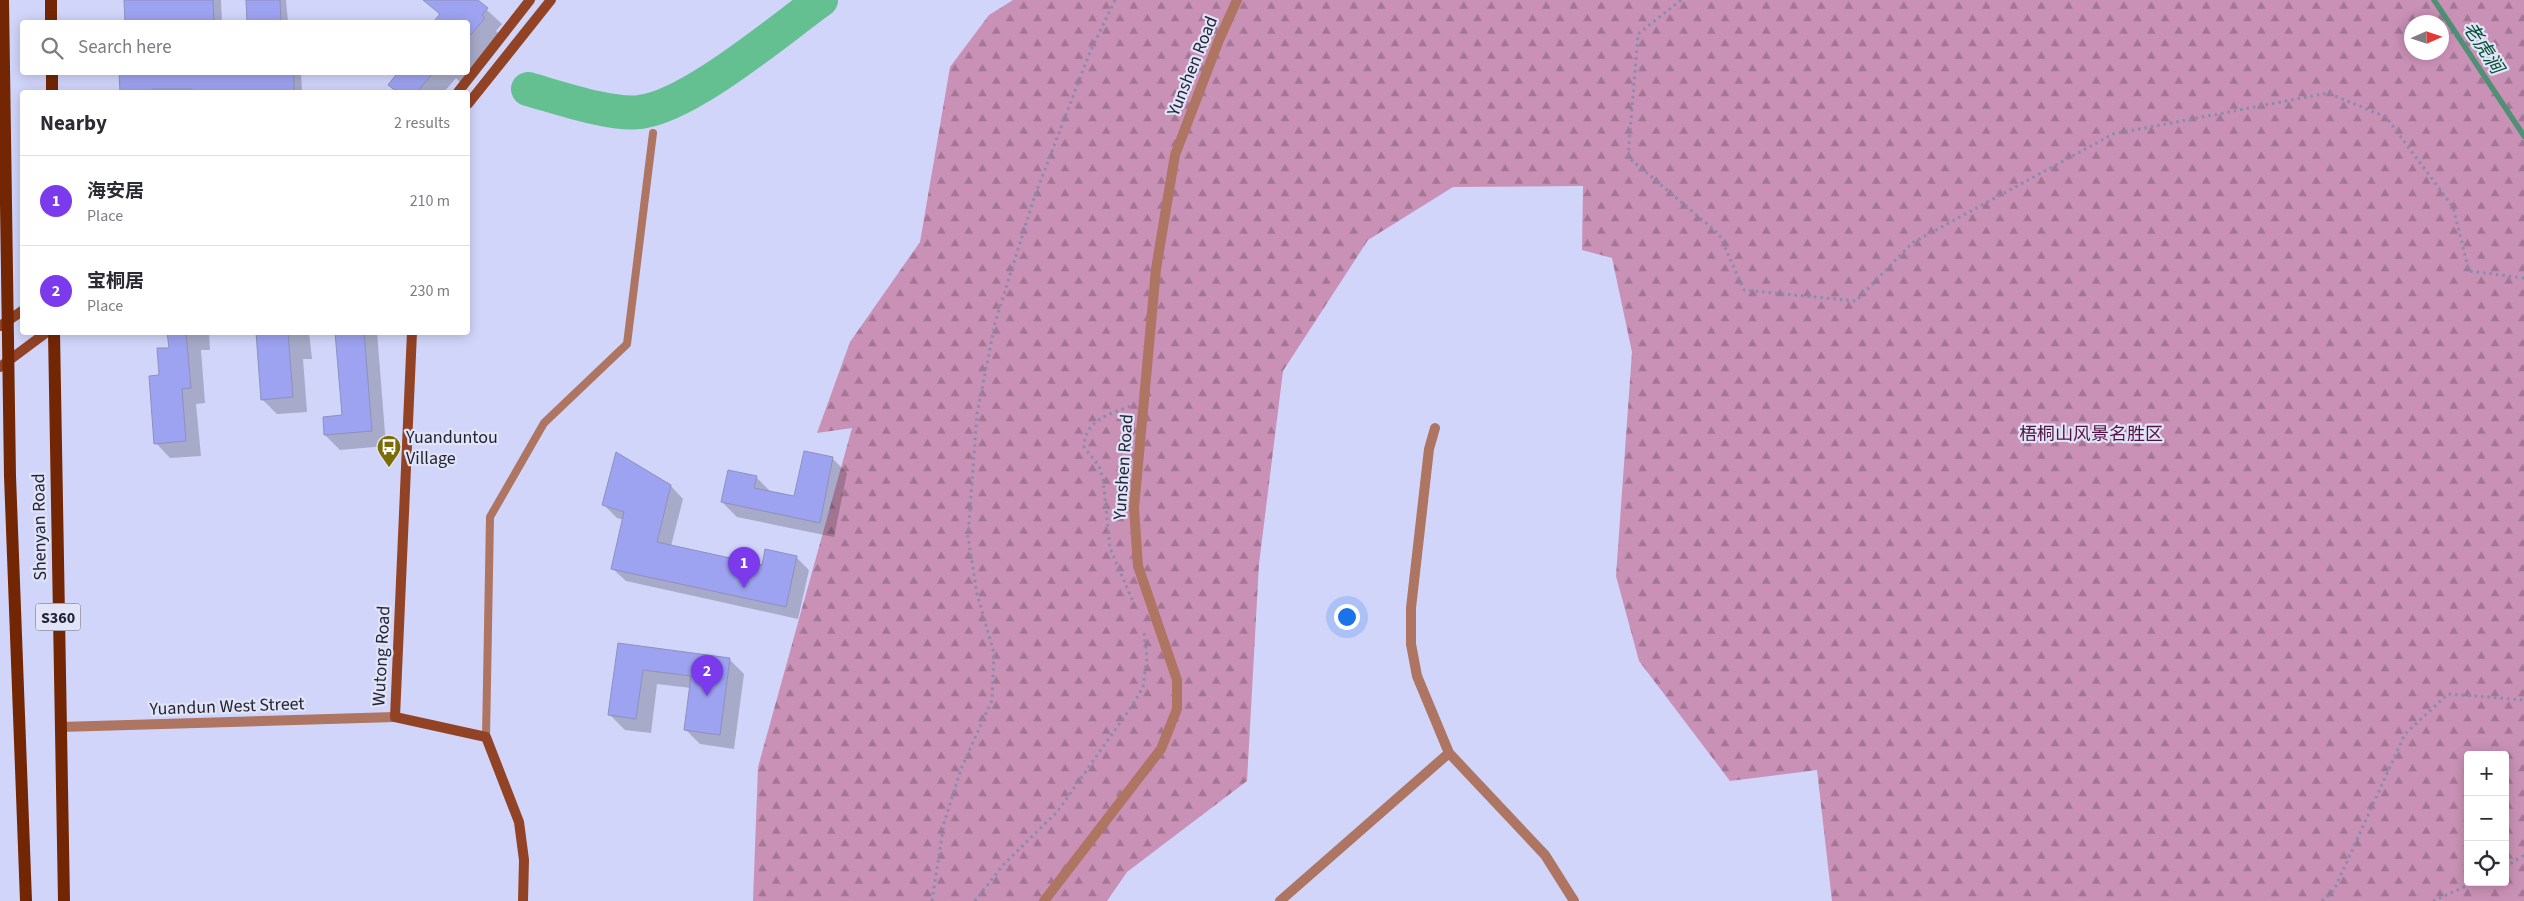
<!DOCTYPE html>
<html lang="en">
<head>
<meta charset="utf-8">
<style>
  :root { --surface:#fff; --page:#f7f7f7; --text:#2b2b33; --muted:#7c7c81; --line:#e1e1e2; --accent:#7c3aed }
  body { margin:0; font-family:"Source Sans 3","Noto Sans SC",sans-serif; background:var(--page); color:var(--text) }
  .controls { position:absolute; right:15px; bottom:15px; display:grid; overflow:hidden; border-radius:5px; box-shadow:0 2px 12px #0003 }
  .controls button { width:45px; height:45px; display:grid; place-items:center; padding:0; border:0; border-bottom:1px solid var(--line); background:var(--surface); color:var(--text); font:25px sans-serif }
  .compass { position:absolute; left:2404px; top:15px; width:45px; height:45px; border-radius:50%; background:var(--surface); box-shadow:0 2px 12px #0003; rotate:87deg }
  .you { position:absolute; left:1346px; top:616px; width:18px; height:18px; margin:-12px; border:4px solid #fff; border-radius:50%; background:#1a73e8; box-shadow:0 0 0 8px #1a73e833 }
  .badge { display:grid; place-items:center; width:32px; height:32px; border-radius:50%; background:var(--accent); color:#fff; font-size:16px; font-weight:700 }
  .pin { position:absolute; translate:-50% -41px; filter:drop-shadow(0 1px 2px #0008) }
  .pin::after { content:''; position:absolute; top:26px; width:18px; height:15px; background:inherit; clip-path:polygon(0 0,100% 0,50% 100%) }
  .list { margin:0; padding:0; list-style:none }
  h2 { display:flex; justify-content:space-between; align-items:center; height:65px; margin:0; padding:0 20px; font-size:21px }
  h2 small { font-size:16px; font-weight:400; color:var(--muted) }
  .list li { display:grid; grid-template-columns:32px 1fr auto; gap:15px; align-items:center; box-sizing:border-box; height:90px; padding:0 20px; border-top:1px solid var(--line) }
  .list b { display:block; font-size:19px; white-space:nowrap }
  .list p { margin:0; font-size:16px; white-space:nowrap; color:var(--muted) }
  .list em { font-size:16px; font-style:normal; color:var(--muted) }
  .icon { flex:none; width:28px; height:28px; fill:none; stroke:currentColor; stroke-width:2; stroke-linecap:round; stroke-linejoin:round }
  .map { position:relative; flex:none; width:2524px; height:901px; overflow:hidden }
  .search { position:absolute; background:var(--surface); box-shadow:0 2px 12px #0003; left:20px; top:20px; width:450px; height:55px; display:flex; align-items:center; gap:12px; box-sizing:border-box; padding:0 18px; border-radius:5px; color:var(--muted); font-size:19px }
  .panel { position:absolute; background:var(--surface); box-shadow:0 2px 12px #0003; left:20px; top:90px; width:450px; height:245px; border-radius:5px }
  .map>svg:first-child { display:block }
</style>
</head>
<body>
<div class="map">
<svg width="2524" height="901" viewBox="0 0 2524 901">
  <defs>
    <pattern id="forest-firs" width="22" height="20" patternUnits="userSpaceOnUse" patternTransform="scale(1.25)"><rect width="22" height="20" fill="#ca91b6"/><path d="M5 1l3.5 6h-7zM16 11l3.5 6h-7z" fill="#a47695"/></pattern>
  </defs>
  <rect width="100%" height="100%" fill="#d1d5fa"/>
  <path fill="url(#forest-firs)" fill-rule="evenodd" d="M1013 0H2524V901H1832L1817 770 1730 781 1639 661 1616 576 1632 352 1612 258 1582 250 1583 186 1453 187 1368 240 1283 371 1259 564 1247 781 1127 872 1107 901H753L758 767 852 428 817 433 850 342 920 242 950 67 989 15ZM2412 22H2442V52H2412ZM2468 755H2505V882H2468Z"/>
  <path fill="#0003" d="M125 0H221L222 22H126Z
    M247 0H286L288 22H248Z
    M426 0H476L502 24 496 31 499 34 460 82 456 78 444 92H397L390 85 400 72H468V22H435L441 16Z
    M121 72H301L302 92H121Z
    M169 332H209L210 350H201L205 403 196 404 201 456 170 458 156 443 160 376 170 349Z
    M309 332 312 359H303L307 412 277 414 262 399 257 333Z
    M337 332H377L386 446 340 450 325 435 343 416Z
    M832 458 847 473 834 537 737 517 722 502 756 477 772 493 795 497Z
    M671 486 683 499 671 546 763 567 796 557 809 570 798 619 626 581 613 569 624 520 617 518 604 505Z
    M619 644 729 659 744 674 734 749 700 744 685 729 691 688 657 684 651 733 625 730 610 715Z"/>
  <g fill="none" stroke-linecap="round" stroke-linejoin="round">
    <path stroke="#509075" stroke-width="5.5" d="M2434 0 2524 136"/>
    <path stroke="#64bf91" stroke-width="34" d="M528 89C557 97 612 116 640 112 690 106 778 31 821 0"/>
  </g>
  <path fill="#9da3f0" stroke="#8d91bd" d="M124 0H213L214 22H125Z
    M246 0H280L281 22H247Z
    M423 0H478L488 8 482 15 485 18 468 38V22H433L440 14Z
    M119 72H294V92H192V89H152V92H120Z
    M398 72H434L417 92H397L388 85Z
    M167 332H186L191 388 182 389 186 441 154 444 149 376 159 375 157 348H169Z
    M256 332H288L293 397 261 400Z
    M335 332H364L372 431 324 435 323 417 342 415Z
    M804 451 833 457 820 523 721 502 728 470 757 476 754 488 794 496Z
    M616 452 671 485 657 542 762 565 765 549 797 556 786 607 611 569 624 512 602 505Z
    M618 643 730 658 720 735 684 730 691 676 643 670 636 719 608 715Z"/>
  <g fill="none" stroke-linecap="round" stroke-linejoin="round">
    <path stroke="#8a8daa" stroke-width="3" stroke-dasharray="2.5 4" stroke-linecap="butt" d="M1681 0 1638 34 1628 157 1719 234 1744 290 1856 301 1912 243 2113 134 2328 93 2386 117 2453 207 2469 271 2524 278
      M1130 406C1108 415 1085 420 1084 447L1099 466 1103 479 1110 548 1134 604
      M2505 867 2524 855
      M932 901 944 823 961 769 992 700 994 653 977 594 968 537 977 414 995 323 1034 198 1090 52 1115 0
      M975 901 1003 865 1057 812 1132 706 1143 687 1147 657 1144 633
      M2322 901 2334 890 2405 734 2448 694 2524 700
      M2433 901 2475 882"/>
    <path stroke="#ad7562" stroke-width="8" d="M486 737 490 517 544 423 627 344 653 133"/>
    <path stroke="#ad7562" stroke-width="10" d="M1435 428 1429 449 1411 608V644L1417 676 1449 753 1545 855 1574 901
      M60 727 395 717
      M1044 901 1161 749 1177 709V680L1138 566 1134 508 1156 269 1175 155 1219 40 1237 0
      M1280 901 1449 753"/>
    <path stroke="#934325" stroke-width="10" d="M458 92 530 0
      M468 104 551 0
      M0 326 22 311
      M412 332 395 717 486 737 519 822 524 860 523 901
      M0 367 47 332"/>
    <path stroke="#732603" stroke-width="12" d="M3 0 10 476 26 901
      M51 0V22
      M52 72V92
      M54 332 64 901"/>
  </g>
  <defs>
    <symbol id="bus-pin" viewBox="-11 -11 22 30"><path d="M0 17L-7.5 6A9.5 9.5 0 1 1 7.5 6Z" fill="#7b6c07" stroke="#e1e4f7"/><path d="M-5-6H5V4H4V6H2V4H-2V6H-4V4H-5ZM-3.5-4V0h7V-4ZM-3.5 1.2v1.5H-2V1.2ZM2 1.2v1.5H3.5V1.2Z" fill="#fff"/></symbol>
  </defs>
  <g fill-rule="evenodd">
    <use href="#bus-pin" x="375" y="433" width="28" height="38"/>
  </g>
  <g text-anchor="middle" stroke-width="4.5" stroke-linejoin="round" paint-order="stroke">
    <rect fill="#e1e4f7" stroke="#5b5e6f" stroke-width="1" x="35.5" y="603.5" width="45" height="27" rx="4"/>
    <g font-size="16" font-weight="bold" fill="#222435">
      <text x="58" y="623">S360</text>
    </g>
    <g font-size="18" fill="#222435" stroke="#e1e4f7">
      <text transform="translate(1192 66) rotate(-68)" y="6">Yunshen Road</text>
      <text transform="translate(1123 467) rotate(-86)" y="6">Yunshen Road</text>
      <text transform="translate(39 527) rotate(-91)" y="6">Shenyan Road</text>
      <text transform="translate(381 656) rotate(-87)" y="6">Wutong Road</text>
      <text transform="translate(227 706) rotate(-2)" y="6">Yuandun West Street</text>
    </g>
    <g font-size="18" fill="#531142" stroke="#e1e4f7">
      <text x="2091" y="440">梧桐山风景名胜区</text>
    </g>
    <g font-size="18" fill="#222435" stroke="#e1e4f7" text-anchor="start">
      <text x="406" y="443">Yuanduntou<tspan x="406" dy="21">Village</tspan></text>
    </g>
    <g font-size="19" font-style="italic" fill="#014f32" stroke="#e1e4f7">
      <text transform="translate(2484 47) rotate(57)" y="7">老虎涧</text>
    </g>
  </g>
</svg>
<div class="controls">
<button>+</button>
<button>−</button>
<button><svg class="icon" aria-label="locate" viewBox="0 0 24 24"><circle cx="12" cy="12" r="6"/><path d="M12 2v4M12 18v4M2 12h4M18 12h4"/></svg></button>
</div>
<svg class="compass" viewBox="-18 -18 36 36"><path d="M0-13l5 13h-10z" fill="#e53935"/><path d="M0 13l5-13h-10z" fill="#7c7c81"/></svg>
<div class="you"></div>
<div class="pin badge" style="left:744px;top:588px">1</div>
<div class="pin badge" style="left:707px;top:696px">2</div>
<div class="search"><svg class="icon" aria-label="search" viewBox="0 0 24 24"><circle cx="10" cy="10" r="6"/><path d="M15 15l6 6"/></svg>Search here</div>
<section class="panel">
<h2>Nearby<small>2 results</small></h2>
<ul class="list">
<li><span class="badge">1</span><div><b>海安居</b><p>Place</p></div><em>210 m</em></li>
<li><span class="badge">2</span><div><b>宝桐居</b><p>Place</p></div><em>230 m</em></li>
</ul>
</section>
</div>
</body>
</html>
